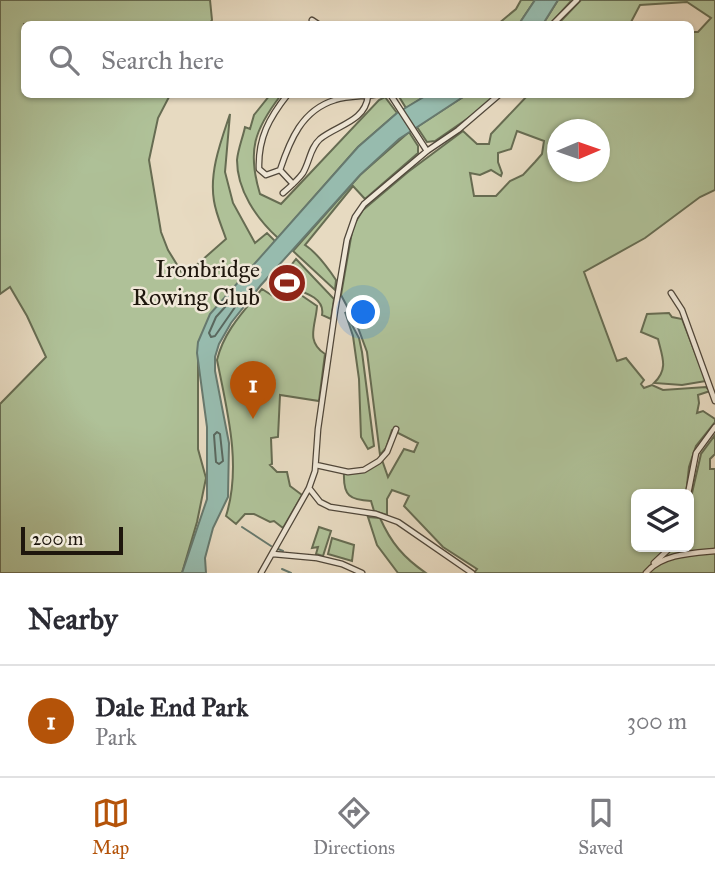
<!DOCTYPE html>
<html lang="en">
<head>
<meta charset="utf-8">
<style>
  :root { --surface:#fff; --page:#f2f2f3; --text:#2b2b33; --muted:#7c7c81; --line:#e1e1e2; --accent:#b45309 }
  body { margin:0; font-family:"IM FELL Great Primer",serif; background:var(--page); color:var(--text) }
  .controls { position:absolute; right:21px; bottom:21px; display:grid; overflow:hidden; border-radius:10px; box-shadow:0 2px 5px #0004 }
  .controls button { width:63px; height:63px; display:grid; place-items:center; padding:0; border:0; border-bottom:2px solid var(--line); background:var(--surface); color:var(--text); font:35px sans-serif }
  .compass { position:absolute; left:547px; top:119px; width:63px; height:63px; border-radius:50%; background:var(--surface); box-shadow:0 2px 5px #0004; rotate:88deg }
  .scale { position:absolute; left:21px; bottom:18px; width:102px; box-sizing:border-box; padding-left:7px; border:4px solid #1e160d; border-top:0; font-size:19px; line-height:24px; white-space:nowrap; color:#1e160d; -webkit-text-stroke:5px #efe7d7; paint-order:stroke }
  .you { position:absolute; left:364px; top:313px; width:24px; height:24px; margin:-18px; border:5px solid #fff; border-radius:50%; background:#1a73e8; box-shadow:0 0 0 10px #1a73e833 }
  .badge { display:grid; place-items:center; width:46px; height:46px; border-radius:50%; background:var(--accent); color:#fff; font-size:23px; font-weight:700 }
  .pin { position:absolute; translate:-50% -58px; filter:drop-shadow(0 2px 4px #0008) }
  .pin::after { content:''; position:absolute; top:37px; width:24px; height:21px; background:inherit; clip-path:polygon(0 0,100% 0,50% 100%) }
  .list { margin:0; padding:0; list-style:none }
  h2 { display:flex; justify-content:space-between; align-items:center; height:91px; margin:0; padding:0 28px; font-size:30px }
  h2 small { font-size:23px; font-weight:400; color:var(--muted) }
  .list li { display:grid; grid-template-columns:46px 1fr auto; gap:21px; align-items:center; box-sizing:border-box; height:112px; padding:0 28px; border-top:2px solid var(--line) }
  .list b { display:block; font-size:26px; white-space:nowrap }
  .list p { margin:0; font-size:23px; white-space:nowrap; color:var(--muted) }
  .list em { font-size:23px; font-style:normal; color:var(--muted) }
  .icon { flex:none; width:38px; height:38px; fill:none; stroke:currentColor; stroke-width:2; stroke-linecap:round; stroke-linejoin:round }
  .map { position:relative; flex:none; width:715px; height:573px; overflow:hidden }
  .search { position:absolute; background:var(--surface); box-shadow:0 2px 5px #0004; left:21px; right:21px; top:21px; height:77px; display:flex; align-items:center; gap:18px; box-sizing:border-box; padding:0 24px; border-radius:10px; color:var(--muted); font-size:26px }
  .sheet { height:203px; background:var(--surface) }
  nav { display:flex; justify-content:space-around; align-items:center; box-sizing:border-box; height:98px; border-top:2px solid var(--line); background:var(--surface); font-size:19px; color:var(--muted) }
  nav a { display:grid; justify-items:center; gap:4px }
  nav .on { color:var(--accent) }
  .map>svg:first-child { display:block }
</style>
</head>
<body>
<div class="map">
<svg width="715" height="573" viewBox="0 0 715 573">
  <rect width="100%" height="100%" fill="#e7dac1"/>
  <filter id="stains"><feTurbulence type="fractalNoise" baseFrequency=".00286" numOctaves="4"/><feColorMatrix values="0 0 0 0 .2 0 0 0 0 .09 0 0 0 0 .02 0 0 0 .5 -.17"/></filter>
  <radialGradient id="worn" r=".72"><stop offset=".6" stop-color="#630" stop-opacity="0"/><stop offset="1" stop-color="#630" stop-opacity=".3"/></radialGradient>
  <path fill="#afc198" stroke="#666c52" stroke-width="2" fill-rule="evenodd" d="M0 0H210L212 20 209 24H24V94L170 95 158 118 149 160 161 232 168 250 184 276 226 239C222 227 216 214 214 201 209 172 221 141 230 114L225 172 233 203 255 243 267 233 275 241 198 345V449L206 478 197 522 182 573H0V404L46 357 27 316 10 287 0 294Z
    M521 0H535L519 24H498L516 9Z
    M558 0H572L550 24H543Z
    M581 0H715V190L700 197 645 238 584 272 617 361 626 358 644 380 641 384 644 388 652 385 663 390 706 387 710 391 698 395 699 403 697 413 703 411 715 419V422L696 446 689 467 686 494H636V547H689V506L701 454 715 435V454L710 459V469H715V573H474L477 569 443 547 404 506 409 496 392 490 387 499V515L374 511 371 501C350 500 343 496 344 473L360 472 382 460 388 477 404 449 414 452 418 443 398 433 396 429 392 430 386 448 380 455 367 352 357 325 341 295 353 226 363 210 408 172 463 131 477 144H489L491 134 528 95 690 94 691 32H698L711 18 687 2 640 5 630 24H558ZM558 130H600V172H558ZM517 131 544 141 542 154 535 162 523 175 510 181 496 196H474L470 173 480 175 491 170 501 176 502 173 498 162V153L511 149Z
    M270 95H281C254 130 247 151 260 194L281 204 379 100 385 97 397 113 358 147 278 238C256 218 237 190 237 160 238 149 243 137 245 127L250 129 254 115Z
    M398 95H427L406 108Z
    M466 95H496L477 112 435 141 427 142 417 127Z
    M409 132 418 146V153L365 199 353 186 305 245C316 252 328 268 336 280L335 290 293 251 360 175Z
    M296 259 334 299 331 319 322 315C325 299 307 293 294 289L296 282 285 273Z
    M262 289 276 298 298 293 317 306C316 325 305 341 325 354L319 401 280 395 278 437 271 438 272 464 270 465 277 472H287L290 486 302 495 283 528 274 521 270 522 254 514H245L236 524 226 516C242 466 227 410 217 360 224 331 243 312 262 289Z
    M345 312 359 338 362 352 374 446 368 449 361 437 359 379 353 336Z
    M669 313 672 317 682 319 706 381 682 385 654 383C669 369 662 356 658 339L641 332 647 314Z
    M368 517 380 518C391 543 404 558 426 573H398L377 545Z
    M319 527 331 531 323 556 316 554 318 547 312 548Z
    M332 538 354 545 352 561 328 554Z"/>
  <path fill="#97bbae" stroke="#67796e" stroke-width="2" d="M535 0H558L543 24H519Z
    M427 95H466L399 139 360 175 261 285 231 323 219 344 215 357V371L229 443 228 497 213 528 205 558 206 573H182L207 499V427L197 353 198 342 210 314 358 147 397 113Z"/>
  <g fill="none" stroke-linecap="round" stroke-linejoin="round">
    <path stroke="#5a685e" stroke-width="2" d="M239 295 240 300 215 336 211 337 209 333 216 317 235 296Z
      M217 432 220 434 223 461 219 464 216 462 214 435Z"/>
    <path stroke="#67796e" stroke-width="2" d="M242 527 271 546
      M278 549 283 551
      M282 569 291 573"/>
    <defs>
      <path id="minor" d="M312 20 318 24
        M553 24 577 0
        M288 94C269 118 258 138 259 169L266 175 280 170C290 140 302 110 335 100 349 95 365 97 379 94
        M390 94 427 151
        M280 170 293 184
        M283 193C290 187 298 180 303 173 310 161 310 148 320 139 337 125 365 122 368 96
        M671 293 682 310 715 401
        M316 465 348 472 364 470 379 461 387 452 396 429
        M309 488 320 502 330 507 376 514 398 522 472 573
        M688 494 696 453 715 427
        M273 554 317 558 342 564 362 573
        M654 563 671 547
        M261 573 309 488 315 471 318 429 335 311 347 240 355 217 364 204 427 151 458 130 500 94
        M646 573C661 554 692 553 715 551"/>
    </defs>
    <use href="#minor" stroke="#50473a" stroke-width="7"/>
    <use href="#minor" stroke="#efe7d7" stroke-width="4.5"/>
  </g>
  <defs>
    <symbol id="stadium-disc" viewBox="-11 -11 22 22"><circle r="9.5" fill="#8f2418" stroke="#efe7d7"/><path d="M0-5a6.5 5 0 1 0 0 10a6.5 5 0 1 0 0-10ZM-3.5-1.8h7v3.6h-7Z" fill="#fff"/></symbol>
  </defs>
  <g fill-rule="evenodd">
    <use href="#stadium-disc" x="265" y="261" width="44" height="44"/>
  </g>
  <g text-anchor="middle" stroke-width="5" stroke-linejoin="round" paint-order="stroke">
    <g font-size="24" fill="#1e160d" stroke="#efe7d7" text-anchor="end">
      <text x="260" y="277">Ironbridge<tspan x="260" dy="28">Rowing Club</tspan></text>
    </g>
  </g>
  <rect width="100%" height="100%" filter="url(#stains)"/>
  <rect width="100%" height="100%" fill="url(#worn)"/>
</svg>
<div class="controls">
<button><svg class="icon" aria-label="layers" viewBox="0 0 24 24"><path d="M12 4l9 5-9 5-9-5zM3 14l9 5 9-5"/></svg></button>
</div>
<svg class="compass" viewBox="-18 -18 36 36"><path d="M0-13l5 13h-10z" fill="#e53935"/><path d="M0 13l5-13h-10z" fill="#7c7c81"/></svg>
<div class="scale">200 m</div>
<div class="you"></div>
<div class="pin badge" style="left:253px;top:419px">1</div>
<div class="search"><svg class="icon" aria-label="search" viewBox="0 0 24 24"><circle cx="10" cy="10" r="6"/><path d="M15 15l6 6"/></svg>Search here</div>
</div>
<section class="sheet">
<h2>Nearby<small></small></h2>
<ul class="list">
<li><span class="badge">1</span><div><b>Dale End Park</b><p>Park</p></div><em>300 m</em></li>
</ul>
</section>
<nav>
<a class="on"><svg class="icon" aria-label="map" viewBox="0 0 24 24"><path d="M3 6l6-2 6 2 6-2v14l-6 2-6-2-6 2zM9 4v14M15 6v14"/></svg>Map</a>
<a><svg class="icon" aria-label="directions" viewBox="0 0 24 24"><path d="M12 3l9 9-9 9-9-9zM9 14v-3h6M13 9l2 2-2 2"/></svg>Directions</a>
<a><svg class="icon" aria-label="saved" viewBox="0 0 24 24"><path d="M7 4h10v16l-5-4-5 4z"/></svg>Saved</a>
</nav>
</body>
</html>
